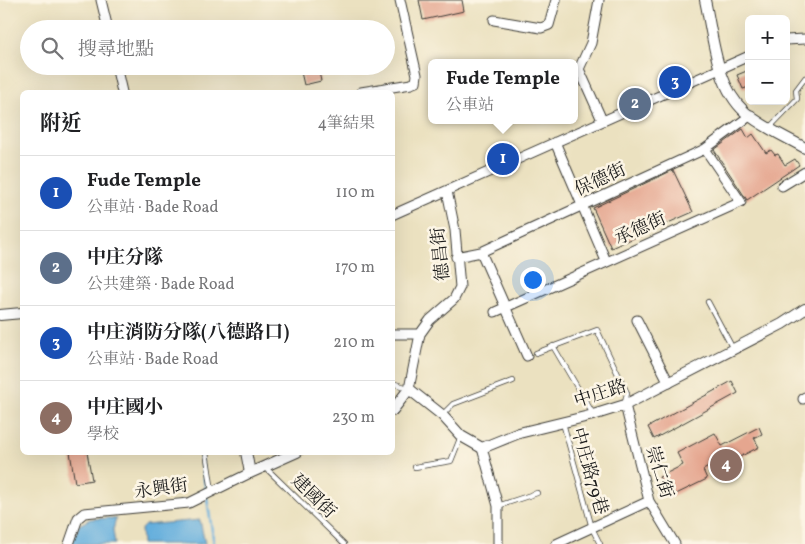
<!DOCTYPE html>
<html lang="zh-TW">
<head>
<meta charset="utf-8">
<style>
  :root { --surface:#fff; --page:#f2f2f2; --text:#202124; --muted:#757577; --line:#e0e0e0; --accent:#1f6fb2 }
  body { margin:0; font-family:Vollkorn,"Noto Serif TC",serif; background:var(--page); color:var(--text) }
  .controls { position:absolute; right:15px; top:15px; display:grid; overflow:hidden; border-radius:8px; box-shadow:0 5px 20px #0002 }
  .controls button { width:45px; height:45px; display:grid; place-items:center; padding:0; border:0; border-bottom:1px solid var(--line); background:var(--surface); color:var(--text); font:25px sans-serif }
  .you { position:absolute; left:532px; top:279px; width:18px; height:18px; margin:-12px; border:4px solid #fff; border-radius:50%; background:#1a73e8; box-shadow:0 0 0 8px #1a73e833 }
  .badge { display:grid; place-items:center; width:32px; height:32px; border-radius:50%; background:var(--accent); color:#fff; font-size:16px; font-weight:700 }
  .pin { position:absolute; translate:-50% -50%; border:2px solid #fff; box-shadow:0 1px 5px #0006 }
  .popup { position:absolute; left:428px; top:59px; width:150px; height:65px; box-sizing:border-box; display:grid; place-content:center; border-radius:8px; background:var(--surface); filter:drop-shadow(0 1px 4px #0005); font-size:16px; white-space:nowrap; color:var(--muted) }
  .popup b { font-size:19px; color:var(--text) }
  .popup::after { content:''; position:absolute; left:50%; top:100%; margin-left:-10px; border:10px solid transparent; border-top-color:var(--surface) }
  .list { margin:0; padding:0; list-style:none }
  h2 { display:flex; justify-content:space-between; align-items:center; height:65px; margin:0; padding:0 20px; font-size:21px }
  h2 small { font-size:16px; font-weight:400; color:var(--muted) }
  .list li { display:grid; grid-template-columns:32px 1fr auto; gap:15px; align-items:center; box-sizing:border-box; height:75px; padding:0 20px; border-top:1px solid var(--line) }
  .list b { display:block; font-size:19px; white-space:nowrap }
  .list p { margin:0; font-size:16px; white-space:nowrap; color:var(--muted) }
  .list em { font-size:16px; font-style:normal; color:var(--muted) }
  .icon { flex:none; width:28px; height:28px; fill:none; stroke:currentColor; stroke-width:2; stroke-linecap:round; stroke-linejoin:round }
  .map { position:relative; flex:none; width:805px; height:544px; overflow:hidden }
  .search { position:absolute; background:var(--surface); box-shadow:0 5px 20px #0002; left:20px; top:20px; width:375px; height:55px; display:flex; align-items:center; gap:12px; box-sizing:border-box; padding:0 18px; border-radius:28px; color:var(--muted); font-size:19px }
  .panel { position:absolute; background:var(--surface); box-shadow:0 5px 20px #0002; left:20px; top:90px; width:375px; height:365px; border-radius:8px }
  .map>svg:first-child { display:block }
</style>
</head>
<body>
<div class="map">
<svg width="805" height="544" viewBox="0 0 805 544">
  <rect width="100%" height="100%" fill="#fcf5e5"/>
  <filter id="ink" filterUnits="userSpaceOnUse"><feTurbulence type="fractalNoise" baseFrequency=".02" numOctaves="2"/><feDisplacementMap in="SourceGraphic" scale="10" xChannelSelector="R" yChannelSelector="G"/><feConvolveMatrix kernelMatrix="1 2 1 2 8 2 1 2 1" color-interpolation-filters="sRGB"/></filter>
  <filter id="wash" filterUnits="userSpaceOnUse"><feTurbulence type="fractalNoise" baseFrequency=".0096" numOctaves="4" result="noise"/><feDisplacementMap in="SourceGraphic" scale="20" xChannelSelector="R" yChannelSelector="G"/><feGaussianBlur stdDeviation="1.12" result="paint"/><feColorMatrix in="noise" values="0 0 0 0 0 0 0 0 0 0 0 0 0 0 0 0 0 1.4 0 .05"/><feComposite in="paint" operator="in"/></filter>
  <g filter="url(#wash)">
    <rect width="100%" height="100%" fill="#ebe1c0"/>
    <path fill="#65afdd" stroke="#40667c" d="M110 518 116 519 113 530 115 544H72L79 525 90 519Z
      M200 520 205 544H142L141 529 145 525Z"/>
    <g fill="none" stroke-linecap="round" stroke-linejoin="round">
      <path stroke="#65afdd" stroke-width="2.5" d="M200 452 214 544"/>
    </g>
    <g id="blocks">
      <path fill="#e5a68f" d="M419 0H462L464 11 423 20Z
        M318 68 321 81 304 85 301 72Z
        M749 70V87L743 89 737 75Z
        M743 129 748 138 753 134 766 153 771 150 775 155 778 154 785 165 795 159 799 165 747 200 714 150Z
        M673 170 693 212 611 248 593 208Z
        M732 381 738 393 654 439 648 427Z
        M759 427 762 434 754 438 759 447 726 464 724 459 703 470 707 479 670 497 659 477 683 465 677 453 715 433 722 446Z
        M70 452H87L92 480 75 483Z"/>
    </g>
  </g>
  <g filter="url(#ink)">
    <use href="#blocks" fill-opacity="0" stroke="#3b3a35" stroke-width="1"/>
    <g fill="none" stroke-linecap="round" stroke-linejoin="round">
      <defs>
        <path id="service" d="M770 127 797 99 796 90 805 78
          M708 302 733 349
          M553 346 593 414
          M536 353 597 330 627 393 625 403
          M392 383 408 388
          M443 414 453 404 513 381
          M563 423 592 528 600 544
          M206 452 212 491
          M265 467 344 544
          M415 467 451 461 461 436
          M498 506 537 493"/>
        <path id="minor" d="M101 0 108 29
          M599 0 591 43 579 69 602 120
          M494 20 541 28 549 25 556 0
          M786 40 805 39
          M116 66 122 92
          M361 92 411 84 416 82 417 75 400 0
          M555 142 606 261
          M782 186 805 172
          M392 215 749 56
          M481 252 527 356
          M456 257 481 252 705 149 751 115
          M495 312 741 202 705 149
          M637 320 669 383
          M392 334H420
          M409 389 420 334 430 320 454 299 460 287 455 230 447 191
          M803 399 805 397
          M625 405 649 501 675 544
          M482 448 498 506V544
          M69 544 78 518 84 513 189 503 250 473
          M556 544 649 501"/>
        <path id="tertiary" d="M705 0C713 36 716 86 745 112 762 127 786 137 805 148
          M0 315 22 313
          M392 411 409 389 442 415 461 436 482 448 519 433 593 415 625 405 782 324 805 309
          M246 452 250 473 297 452"/>
      </defs>
      <use href="#service" stroke="#3b3a35" stroke-width="6"/>
      <use href="#minor" stroke="#3b3a35" stroke-width="11"/>
      <use href="#tertiary" stroke="#3b3a35" stroke-width="12"/>
      <use href="#service" stroke="#fff" stroke-width="4.5"/>
      <use href="#minor" stroke="#fff" stroke-width="9"/>
      <use href="#tertiary" stroke="#fff" stroke-width="10"/>
    </g>
  </g>
  <g text-anchor="middle" stroke-width="5" stroke-linejoin="round" paint-order="stroke">
    <g font-size="18" fill="#1c1c1c" stroke="#fcf5e5">
      <text transform="translate(600 179) rotate(-25)" y="6">保德街</text>
      <text transform="translate(640 228) rotate(-24)" y="6">承德街</text>
      <text transform="translate(440 254) rotate(-96)" y="6">德昌街</text>
      <text transform="translate(600 393) rotate(-18)" y="6">中庄路</text>
      <text transform="translate(590 471) rotate(74)" y="6">中庄路79巷</text>
      <text transform="translate(660 472) rotate(73)" y="6">崇仁街</text>
      <text transform="translate(161 488) rotate(-8)" y="6">永興街</text>
      <text transform="translate(314 496) rotate(44)" y="6">建國街</text>
    </g>
  </g>
</svg>
<div class="controls">
<button>+</button>
<button>−</button>
</div>
<div class="you"></div>
<div class="pin badge" style="left:503px;top:159px;background:#1a4fb4">1</div>
<div class="popup"><b>Fude Temple</b>公車站</div>
<div class="pin badge" style="left:635px;top:104px;background:#5c6f8a">2</div>
<div class="pin badge" style="left:675px;top:82px;background:#1a4fb4">3</div>
<div class="pin badge" style="left:726px;top:465px;background:#8d6e63">4</div>
<div class="search"><svg class="icon" aria-label="search" viewBox="0 0 24 24"><circle cx="10" cy="10" r="6"/><path d="M15 15l6 6"/></svg>搜尋地點</div>
<section class="panel">
<h2>附近<small>4筆結果</small></h2>
<ul class="list">
<li><span class="badge" style="background:#1a4fb4">1</span><div><b>Fude Temple</b><p>公車站 · Bade Road</p></div><em>110 m</em></li>
<li><span class="badge" style="background:#5c6f8a">2</span><div><b>中庄分隊</b><p>公共建築 · Bade Road</p></div><em>170 m</em></li>
<li><span class="badge" style="background:#1a4fb4">3</span><div><b>中庄消防分隊(八德路口)</b><p>公車站 · Bade Road</p></div><em>210 m</em></li>
<li><span class="badge" style="background:#8d6e63">4</span><div><b>中庄國小</b><p>學校</p></div><em>230 m</em></li>
</ul>
</section>
</div>
</body>
</html>
